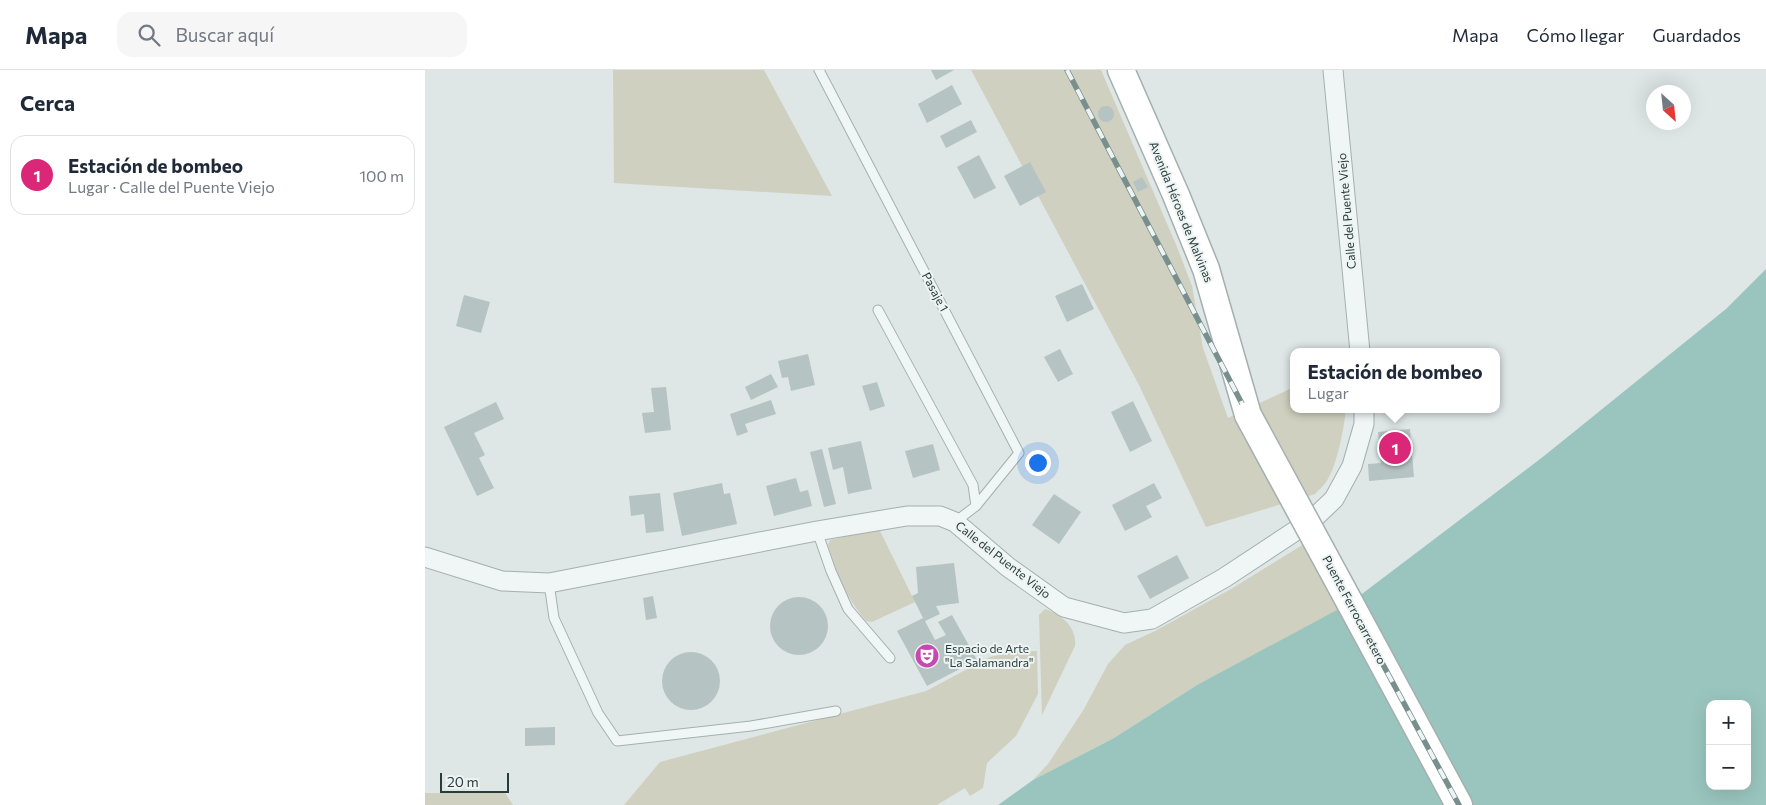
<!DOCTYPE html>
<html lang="es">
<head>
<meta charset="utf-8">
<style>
  :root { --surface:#fff; --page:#f6f6f7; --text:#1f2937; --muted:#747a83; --line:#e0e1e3; --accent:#db2777 }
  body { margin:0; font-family:Commissioner,sans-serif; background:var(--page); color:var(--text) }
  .controls { position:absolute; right:15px; bottom:15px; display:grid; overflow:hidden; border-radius:10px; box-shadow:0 5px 20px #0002 }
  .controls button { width:45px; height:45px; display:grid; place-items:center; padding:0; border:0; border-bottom:1px solid var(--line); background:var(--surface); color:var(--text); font:25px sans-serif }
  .compass { position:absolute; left:1221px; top:15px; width:45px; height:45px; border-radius:50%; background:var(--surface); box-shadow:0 5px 20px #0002; rotate:153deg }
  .scale { position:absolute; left:15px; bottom:12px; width:69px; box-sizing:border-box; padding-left:5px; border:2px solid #283c3b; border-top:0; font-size:14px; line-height:18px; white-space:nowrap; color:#283c3b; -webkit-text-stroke:4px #edf4f3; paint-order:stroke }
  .you { position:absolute; left:612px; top:392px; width:18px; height:18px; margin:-12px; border:4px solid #fff; border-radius:50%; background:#1a73e8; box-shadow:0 0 0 8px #1a73e833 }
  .badge { display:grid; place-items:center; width:32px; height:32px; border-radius:50%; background:var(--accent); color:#fff; font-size:16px; font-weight:700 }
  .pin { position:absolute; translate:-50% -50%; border:2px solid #fff; box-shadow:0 1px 5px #0006 }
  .popup { position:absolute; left:865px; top:278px; width:210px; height:65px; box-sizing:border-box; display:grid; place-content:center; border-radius:10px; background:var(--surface); filter:drop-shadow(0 1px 4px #0005); font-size:16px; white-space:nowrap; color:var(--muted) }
  .popup b { font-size:19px; color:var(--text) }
  .popup::after { content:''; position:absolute; left:50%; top:100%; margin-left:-10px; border:10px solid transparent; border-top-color:var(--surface) }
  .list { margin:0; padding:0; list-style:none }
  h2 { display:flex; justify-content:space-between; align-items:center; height:65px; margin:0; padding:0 20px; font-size:21px }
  h2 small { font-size:16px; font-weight:400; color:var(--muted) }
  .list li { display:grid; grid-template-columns:32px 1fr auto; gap:15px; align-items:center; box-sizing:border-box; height:80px; margin:0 10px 10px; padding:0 10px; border:1px solid var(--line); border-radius:15px }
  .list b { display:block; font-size:19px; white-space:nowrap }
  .list p { margin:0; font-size:16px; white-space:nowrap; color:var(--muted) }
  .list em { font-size:16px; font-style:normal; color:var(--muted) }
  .icon { flex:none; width:28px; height:28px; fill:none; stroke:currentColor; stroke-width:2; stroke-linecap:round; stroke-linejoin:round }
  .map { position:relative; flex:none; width:1341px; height:735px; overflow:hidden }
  header { display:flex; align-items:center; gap:30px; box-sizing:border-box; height:70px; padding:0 25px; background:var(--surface); border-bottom:1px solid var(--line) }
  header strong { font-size:24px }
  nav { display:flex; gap:28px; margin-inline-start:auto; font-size:18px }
  .search { width:350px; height:45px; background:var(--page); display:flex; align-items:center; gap:12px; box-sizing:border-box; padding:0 18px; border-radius:15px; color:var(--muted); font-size:19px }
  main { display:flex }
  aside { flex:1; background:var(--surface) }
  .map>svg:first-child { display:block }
</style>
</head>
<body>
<header>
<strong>Mapa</strong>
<div class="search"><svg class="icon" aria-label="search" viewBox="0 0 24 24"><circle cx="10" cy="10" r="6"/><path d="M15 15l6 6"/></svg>Buscar aquí</div>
<nav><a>Mapa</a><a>Cómo llegar</a><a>Guardados</a></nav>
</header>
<main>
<aside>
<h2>Cerca<small></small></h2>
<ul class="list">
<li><span class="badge">1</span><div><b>Estación de bombeo</b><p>Lugar · Calle del Puente Viejo</p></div><em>100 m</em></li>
</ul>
</aside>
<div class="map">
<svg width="1341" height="735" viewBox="0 0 1341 735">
  <rect width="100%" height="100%" fill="#dee6e6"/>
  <path fill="#cfd0bf" d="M188 0H339L407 126 189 113Z
    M546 0H676L752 177 767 216 778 278 803 348 869 317V339H921C919 358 912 397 901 412 898 417 893 420 890 424L781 457 714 315Z
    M454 459 490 532 447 552 441 551C421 527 412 504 403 475L405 470Z
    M879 474 914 540 772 615 689 668 608 710 623 694 659 639 683 594 700 575 730 561 806 519Z
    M620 539C637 545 652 557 650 576L617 645 614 545Z
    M592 581H612L613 624 591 666 562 693 558 718 545 726 540 718 512 735H199L235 692 501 621 565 587Z
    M0 723H80L88 735H0Z"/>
  <path fill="#9ac5be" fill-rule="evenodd" d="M1341 199V735H573L608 710 689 668 772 615 925 533 1119 386 1301 239ZM1285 634H1322V716H1285Z"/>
  <path fill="#b5c3c2" d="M506 0H529L511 10Z
    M527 15 537 34 502 53 493 34Z
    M673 44a8 8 0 1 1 16 0a8 8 0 1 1-16 0Z
    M546 50 552 62 521 78 515 66Z
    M554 85 571 118 549 129 532 97Z
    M605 92 621 122 595 136 579 106Z
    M717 107 723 117 713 122 708 112Z
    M657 214 669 239 642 252 630 226Z
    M39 225 65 232 56 263 31 256Z
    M635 279 648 304 633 312 619 287Z
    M383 284 390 315 366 321 363 307 357 308 353 291Z
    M346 304 353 317 326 330 320 317Z
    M452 312 460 336 445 341 437 316Z
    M241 317 246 360 220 363 217 343 229 342 226 318Z
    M346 330 351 344 320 354 323 362 312 366 305 344Z
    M708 331 727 371 705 382 686 342Z
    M71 332 79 349 49 363 60 385 54 388 69 418 52 426 19 357Z
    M985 359 989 407 944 411 943 394 956 393 953 362Z
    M436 371 447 419 423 424 418 397 408 400 403 378Z
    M508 374 515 400 488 408 480 381Z
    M397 379 411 434 399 437 385 382Z
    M371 408 375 422 383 420 387 436 349 446 341 416Z
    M297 413 299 424 305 423 312 454 257 466 248 423Z
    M729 413 737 428 721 436 727 447 700 461 687 435Z
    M235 423 239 461 221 463 219 444 206 446 204 426Z
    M629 424 656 442 634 474 607 455Z
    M752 485 764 508 725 529 712 506Z
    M529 493 534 533 511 536 515 544 500 551 510 570 521 565 513 552 527 545 552 590 502 616 472 561 498 548 487 526 493 523 491 497Z
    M228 526 232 548 221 550 218 528Z
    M345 556a29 29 0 1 1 58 0a29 29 0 1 1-58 0Z
    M237 611a29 29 0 1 1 58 0a29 29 0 1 1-58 0Z
    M130 657V675L100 676V658Z"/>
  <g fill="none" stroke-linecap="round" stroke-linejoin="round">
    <defs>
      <path id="lane" d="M394 0 594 383 551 436
        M453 240 548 415 551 436 530 452
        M392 461 406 501 423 539 465 588
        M124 513 129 548 173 643 192 671 326 656 411 641"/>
      <path id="street" d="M908 0 935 282
        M0 487 77 511 124 513 392 461 482 446H515L530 452 583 497 639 537 699 553 727 549 799 508 887 450 909 429 927 396 939 354V339"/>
      <path id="secondary" d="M696 0 751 125 781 199 823 345
        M925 533 1034 735"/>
    </defs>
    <use href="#lane" stroke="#a4b0af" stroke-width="11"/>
    <use href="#street" stroke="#a4b0af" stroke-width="21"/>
    <use href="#secondary" stroke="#a4b0af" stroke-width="29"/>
    <use href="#lane" stroke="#f0f5f5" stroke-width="9"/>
    <use href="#street" stroke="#f0f5f5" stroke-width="19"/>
    <use href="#secondary" stroke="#fff" stroke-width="26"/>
    <defs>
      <path id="rail" d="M642 0 823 345 1034 735"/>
    </defs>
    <use href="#rail" stroke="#788f8e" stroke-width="5.5"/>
    <use href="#rail" stroke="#edf4f3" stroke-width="4" stroke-dasharray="11" stroke-linecap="butt"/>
    <defs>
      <path id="secondary-bridge" d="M823 345 925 533"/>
    </defs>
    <use href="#secondary-bridge" stroke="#a4b0af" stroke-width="29" stroke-linecap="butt"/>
    <use href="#secondary-bridge" stroke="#fff" stroke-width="26"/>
  </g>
  <defs>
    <symbol id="theatre-disc" viewBox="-11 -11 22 22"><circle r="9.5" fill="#c648b1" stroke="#edf4f3"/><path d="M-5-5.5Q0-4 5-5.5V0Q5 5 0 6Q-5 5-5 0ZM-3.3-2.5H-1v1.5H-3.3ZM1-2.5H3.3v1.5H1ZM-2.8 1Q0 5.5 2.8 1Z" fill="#fff"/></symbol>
  </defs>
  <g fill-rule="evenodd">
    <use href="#theatre-disc" x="488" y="572" width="28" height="28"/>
  </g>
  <g text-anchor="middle" stroke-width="4" stroke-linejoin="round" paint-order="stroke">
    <g font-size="12" fill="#283c3b" stroke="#edf4f3">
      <text transform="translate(922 141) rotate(-95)" y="4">Calle del Puente Viejo</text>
      <text transform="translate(756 142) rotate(68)" y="4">Avenida Héroes de Malvinas</text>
      <text transform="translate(510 222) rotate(62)" y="4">Pasaje 1</text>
      <text transform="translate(578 490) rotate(38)" y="4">Calle del Puente Viejo</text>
      <text transform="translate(929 540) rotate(62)" y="4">Puente Ferrocarretero</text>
    </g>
    <g font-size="12" fill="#283c3b" stroke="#edf4f3" text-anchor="start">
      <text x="520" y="583">Espacio de Arte<tspan x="520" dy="14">"La Salamandra"</tspan></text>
    </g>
  </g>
</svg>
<div class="controls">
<button>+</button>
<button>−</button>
</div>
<svg class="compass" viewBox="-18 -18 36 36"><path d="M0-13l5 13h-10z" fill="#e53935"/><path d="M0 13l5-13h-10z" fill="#747a83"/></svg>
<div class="scale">20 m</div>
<div class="you"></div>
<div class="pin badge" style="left:970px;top:378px">1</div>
<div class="popup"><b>Estación de bombeo</b>Lugar</div>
</div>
</main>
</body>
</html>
